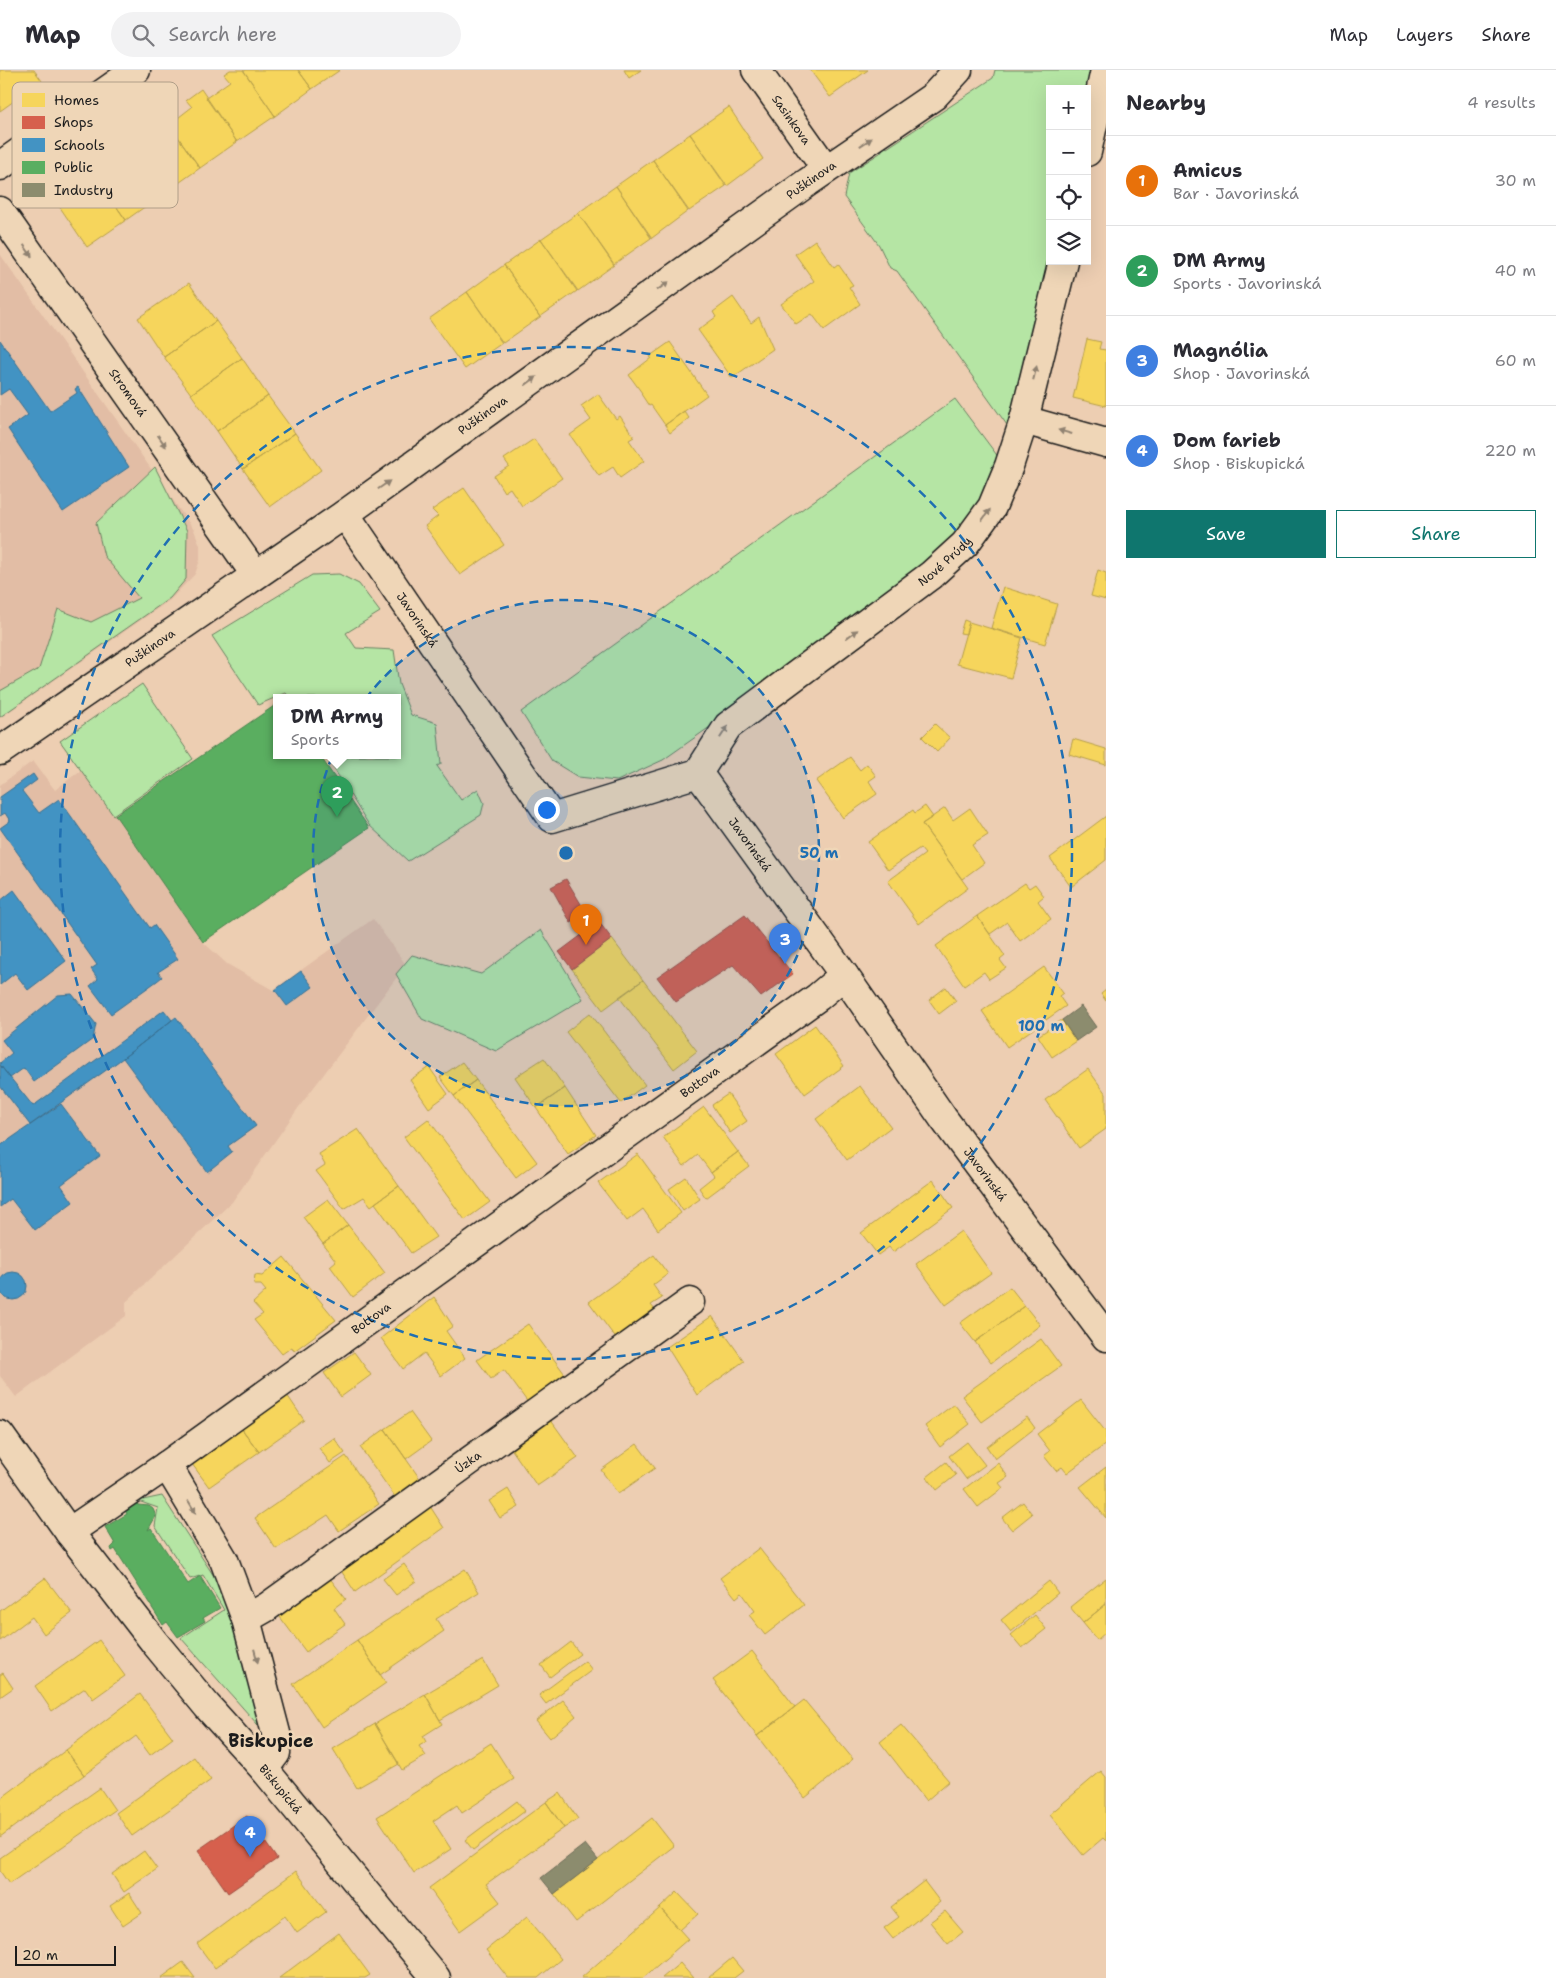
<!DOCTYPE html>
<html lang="en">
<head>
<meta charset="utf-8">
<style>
  :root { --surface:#fff; --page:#f2f2f3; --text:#2b2b33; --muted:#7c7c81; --line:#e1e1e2; --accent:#0f766e }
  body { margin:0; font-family:"Shantell Sans",sans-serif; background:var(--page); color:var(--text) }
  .controls { position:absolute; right:15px; top:15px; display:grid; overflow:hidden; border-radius:0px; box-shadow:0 5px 20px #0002 }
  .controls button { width:45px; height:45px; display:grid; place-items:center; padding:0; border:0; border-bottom:1px solid var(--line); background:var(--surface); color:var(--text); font:25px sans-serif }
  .scale { position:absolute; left:15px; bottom:12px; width:101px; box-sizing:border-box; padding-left:5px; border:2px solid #1c1c1c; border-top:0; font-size:14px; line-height:18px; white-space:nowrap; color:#1c1c1c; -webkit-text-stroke:4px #efd6b7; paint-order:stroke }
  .you { position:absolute; left:546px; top:739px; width:18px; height:18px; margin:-12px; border:4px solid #fff; border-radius:50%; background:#1a73e8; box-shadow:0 0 0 8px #1a73e833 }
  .badge { display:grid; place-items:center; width:32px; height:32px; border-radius:50%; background:var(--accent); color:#fff; font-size:16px; font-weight:700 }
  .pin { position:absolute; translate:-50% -41px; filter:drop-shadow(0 1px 2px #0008) }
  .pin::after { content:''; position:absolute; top:26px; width:18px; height:15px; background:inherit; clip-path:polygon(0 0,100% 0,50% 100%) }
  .popup { position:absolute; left:273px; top:624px; width:128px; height:65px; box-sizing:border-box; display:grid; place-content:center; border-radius:0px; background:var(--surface); filter:drop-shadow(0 1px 4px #0005); font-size:16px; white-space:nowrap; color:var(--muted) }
  .popup b { font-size:19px; color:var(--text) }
  .popup::after { content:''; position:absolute; left:50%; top:100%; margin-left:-10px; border:10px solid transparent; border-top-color:var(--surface) }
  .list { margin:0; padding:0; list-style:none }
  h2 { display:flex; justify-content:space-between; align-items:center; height:65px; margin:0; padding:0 20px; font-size:21px }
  h2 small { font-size:16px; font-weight:400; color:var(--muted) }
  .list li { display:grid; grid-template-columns:32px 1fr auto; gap:15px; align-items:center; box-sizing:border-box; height:90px; padding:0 20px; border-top:1px solid var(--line) }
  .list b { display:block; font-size:19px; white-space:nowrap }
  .list p { margin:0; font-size:16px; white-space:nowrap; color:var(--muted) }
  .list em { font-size:16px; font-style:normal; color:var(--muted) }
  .actions { display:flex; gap:10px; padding:15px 20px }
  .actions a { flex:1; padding:11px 0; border:1px solid var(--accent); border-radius:0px; text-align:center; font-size:18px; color:var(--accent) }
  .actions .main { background:var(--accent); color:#fff }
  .icon { flex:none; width:28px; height:28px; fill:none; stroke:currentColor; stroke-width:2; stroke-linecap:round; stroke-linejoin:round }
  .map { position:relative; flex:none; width:1106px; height:1908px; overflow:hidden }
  header { display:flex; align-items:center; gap:30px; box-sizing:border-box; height:70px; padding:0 25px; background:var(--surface); border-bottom:1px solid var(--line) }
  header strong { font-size:24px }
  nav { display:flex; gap:28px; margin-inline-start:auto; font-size:18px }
  .search { width:350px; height:45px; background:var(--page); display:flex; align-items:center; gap:12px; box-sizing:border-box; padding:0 18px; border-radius:28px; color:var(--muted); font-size:19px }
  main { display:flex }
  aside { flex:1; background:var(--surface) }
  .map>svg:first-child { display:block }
</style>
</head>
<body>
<header>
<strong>Map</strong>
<div class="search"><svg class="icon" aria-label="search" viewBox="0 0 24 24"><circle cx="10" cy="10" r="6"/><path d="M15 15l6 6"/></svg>Search here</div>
<nav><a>Map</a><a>Layers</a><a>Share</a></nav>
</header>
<main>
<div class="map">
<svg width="1106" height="1908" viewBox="0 0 1106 1908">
  <rect width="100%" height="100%" fill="#edceb2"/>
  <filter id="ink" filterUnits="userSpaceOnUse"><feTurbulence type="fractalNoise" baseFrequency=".02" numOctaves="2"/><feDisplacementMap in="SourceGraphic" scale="10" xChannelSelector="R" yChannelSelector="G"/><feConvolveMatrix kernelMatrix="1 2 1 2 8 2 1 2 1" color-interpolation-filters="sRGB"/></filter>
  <g filter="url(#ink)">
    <path fill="#e2bda5" d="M0 184 194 460 200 475V490L195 504 170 530 0 648Z
      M33 691 55 720 81 700 115 745 203 872 227 894 273 920 373 849 406 895 299 1037 232 1132 126 1232V1246L16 1327 0 1306V715Z"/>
    <path fill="#b5e5a4" stroke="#688060" d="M995 0H1100L1087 19H1050V191L1012 362 897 201 890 198 879 175 844 127 849 103 880 83 885 76 887 78 993 8Z
      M955 329 1008 400 954 485 663 690 617 711 578 707 552 691 521 642Z
      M155 397 187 461 186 509 170 528 0 647V621L39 599 58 539 91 552 139 528 104 486 96 453Z
      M339 504 359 514 380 542 346 563 356 578 394 580 399 614 411 645 437 653 441 694 437 696 461 730 478 719 484 733 481 745 408 791 369 755 326 686H397V628H290L286 623 258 635 212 566 312 505Z
      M142 614 193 689 113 745 60 671Z
      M541 860 583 929 496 981 422 949 396 904 412 885 481 904Z
      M162 1426 234 1537 273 1672 181 1568 224 1540 203 1505 190 1509 155 1456 158 1438 138 1431Z"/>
    <path fill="#f6d55c" stroke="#b59e49" d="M0 0H34L42 11 0 41Z
      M230 0H243L275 46 237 72 206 28 230 11 224 4Z
      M246 0H298L312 19 275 46 244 1Z
      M298 0H340L312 19Z
      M624 0H641L629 8Z
      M810 0H868L830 27Z
      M201 19 237 72 200 98 163 46 170 54 192 37 186 30Z
      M729 37 763 89 727 116 690 64Z
      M163 46 200 98 163 124 126 72 133 80 155 64 150 56Z
      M690 64 726 116 689 141 653 90Z
      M126 72 163 124 126 150 89 98 96 106 118 90 112 82Z
      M653 90 688 141 652 168 616 116Z
      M89 98 126 150 87 177 57 133 81 117 75 108Z
      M616 116 651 168 614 194 578 143Z
      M578 143 614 195 578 221 541 169Z
      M541 169 577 221 540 247 504 195Z
      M815 170 834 197 838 194 853 215 849 217 860 234 824 260 812 244 796 254 781 234 814 211 795 184Z
      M504 195 540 247 503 273 467 222Z
      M189 213 216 251 164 287 138 248Z
      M467 222 502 273 465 299 429 249Z
      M733 227 751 253 759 247 773 279 732 308 698 260 716 247 713 242Z
      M216 251 242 288 191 324 164 287Z
      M1087 269 1101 272 1099 279 1106 280V336L1073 328Z
      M670 272 707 325 665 355 651 335 649 336 641 324 642 323 629 305 651 288 650 286Z
      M242 288 268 326 217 361 191 324Z
      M598 324 616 349 620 346 634 367 629 370 644 391 620 408 613 397 599 406 570 365 591 350 581 336Z
      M268 326 295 363 243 399 217 361Z
      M684 341 689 348 670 363 665 355Z
      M295 363 321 400 270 437 243 399Z
      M534 369 562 408 522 436 510 418 504 422 494 406 509 396 504 389Z
      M464 418 504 475 460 505 425 456 438 446 432 440Z
      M1098 500 1106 503V530L1091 526Z
      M1003 517 1057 534 1045 574 991 558Z
      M964 550 969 552 966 564 960 563Z
      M969 552 1022 568 1011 608 957 594Z
      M935 654 950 668 937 682 922 667Z
      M1073 669 1106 679V695L1069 684Z
      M850 687 860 700 867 694 876 706 869 711 877 724 843 748 816 711Z
      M925 736 933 747 922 754 968 818 919 854 888 811 925 784 920 778 888 800 868 772 913 740 915 743Z
      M945 738 953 750 970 738 988 765 972 775 984 793 962 809 922 754Z
      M1106 746V790L1071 817 1050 788Z
      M1025 813 1029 818 1035 814 1044 826 1038 831 1051 849 1020 871 1007 852 990 864 977 846Z
      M977 846 1005 886 1000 890 1006 898 989 909 984 902 964 916 936 876Z
      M612 869 643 910 603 940 572 899Z
      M1044 897 1063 923 1059 926 1066 936 1007 977 982 941Z
      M643 910 697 981 674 999 619 927Z
      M946 917 956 931 939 944 929 930Z
      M1106 920V931L1101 924Z
      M590 943 645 1015 621 1033 566 962Z
      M1062 950 1076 971 1052 987 1038 966Z
      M815 955 844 996 805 1024 776 984Z
      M544 988 565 1018 536 1038 515 1007Z
      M462 992 476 1010 454 1026 440 1007Z
      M429 997 448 1024 429 1038 410 1010Z
      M1088 999 1106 1024V1059L1079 1078 1045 1030Z
      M476 1010 537 1092 516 1108 454 1026Z
      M860 1016 891 1057 847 1090 816 1049Z
      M565 1018 596 1065 568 1084 536 1038Z
      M728 1024 747 1051 730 1063 712 1035Z
      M704 1037 738 1082 711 1102 698 1085 684 1096 663 1067Z
      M428 1049 490 1132 465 1150 404 1067Z
      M358 1059 399 1116 371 1136 364 1127 344 1139 316 1101 325 1095 319 1084Z
      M738 1082 749 1096 706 1128 699 1118 714 1106 711 1102Z
      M638 1084 681 1143 658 1160 643 1139 627 1151 598 1113Z
      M686 1107 700 1129 683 1141 669 1119Z
      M933 1110 953 1138 893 1182 889 1177 878 1185 861 1163Z
      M399 1116 436 1167 411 1183 375 1133Z
      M328 1129 348 1155 323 1174 303 1147Z
      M348 1155 385 1203 353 1227 330 1196 336 1191 323 1174Z
      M961 1161 991 1203 946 1235 916 1194Z
      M654 1185 668 1204 653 1215 662 1228 651 1235 659 1245 620 1274 589 1232Z
      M284 1187 336 1250 294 1281 292 1277 282 1284 254 1250 263 1244 253 1233 266 1221 261 1215H254L255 1205 262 1206Z
      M1010 1217 1025 1236 975 1272 960 1253Z
      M434 1227 453 1256 446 1261 465 1288 441 1306 424 1283 403 1299 381 1268Z
      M1025 1236 1040 1255 991 1293 975 1272Z
      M712 1246 744 1291 697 1325 667 1277Z
      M528 1254 567 1307 529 1334 504 1300 491 1309 477 1290Z
      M1041 1269 1061 1296 982 1352 962 1326Z
      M354 1282 371 1305 341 1327 324 1303Z
      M285 1322 304 1350 259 1382 239 1355Z
      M1081 1330 1106 1362V1374L1067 1403 1062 1397 1056 1401 1044 1386 1050 1381 1037 1364Z
      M954 1334 970 1354 940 1377 925 1356Z
      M410 1342 431 1371 406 1389 385 1359Z
      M1027 1347 1035 1358 995 1389 987 1377Z
      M550 1349 578 1388 537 1416 510 1377Z
      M239 1355 259 1382 209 1417 189 1390Z
      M385 1359 423 1413 398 1431 360 1377Z
      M334 1368 345 1383 330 1393 319 1378Z
      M967 1372 985 1395 966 1409 949 1386Z
      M637 1374 655 1398 618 1424 601 1400Z
      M346 1386 379 1434 339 1461 328 1445 276 1479 255 1448Z
      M946 1392 956 1405 937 1420 927 1407Z
      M998 1393 1008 1407 999 1413 1003 1418 978 1437 964 1419Z
      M1106 1397V1448L1080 1417Z
      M508 1419 519 1437 500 1448 489 1431Z
      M426 1430 444 1458 355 1522 336 1493Z
      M1023 1432 1032 1444 1012 1460 1002 1448Z
      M759 1478 804 1535 765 1565 749 1545 755 1541 742 1523 736 1528 720 1508Z
      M404 1494 416 1511 396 1525 383 1509Z
      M465 1499 479 1522 436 1549 444 1561 380 1605 357 1570Z
      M328 1506 346 1529 334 1538 345 1554 306 1582 277 1543Z
      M45 1508 72 1543 44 1564 32 1547 0 1571V1541Z
      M1106 1508V1534L1083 1553 1070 1537Z
      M1049 1511 1058 1523 1011 1562 1001 1550Z
      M1106 1534V1562L1097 1570 1083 1553Z
      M1035 1545 1046 1559 1022 1578 1011 1565Z
      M99 1570 125 1606 93 1629 85 1618 52 1641 35 1616Z
      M357 1570 386 1613 322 1657 293 1614Z
      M571 1572 580 1584 550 1607 541 1595Z
      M752 1581 795 1637 757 1666 713 1610Z
      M483 1590 498 1615 440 1650 425 1624Z
      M585 1591 592 1600 546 1634 539 1625Z
      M3 1603 13 1618 0 1627V1605Z
      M140 1624 173 1668 150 1685 136 1666 84 1705 66 1680Z
      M425 1624 442 1654 423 1666 426 1672 419 1676 426 1686 402 1700 375 1654Z
      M563 1630 576 1646 550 1668 536 1651Z
      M804 1630 853 1689 805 1728 757 1666Z
      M375 1654 399 1694 357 1718 333 1679Z
      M901 1655 949 1711 926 1731 880 1672Z
      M491 1673 514 1709 462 1743 457 1735 433 1751 451 1779 414 1803 377 1747Z
      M66 1680 84 1705 0 1767V1729Z
      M194 1687 211 1710 132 1766 116 1743Z
      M1101 1701 1106 1707V1771L1103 1768 1083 1785 1050 1744Z
      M100 1718 115 1740 9 1814 0 1801V1788Z
      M560 1723 578 1749 564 1758 546 1732Z
      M517 1731 525 1741 473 1780 465 1770Z
      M546 1732 564 1758 486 1814 500 1832 460 1861 429 1818Z
      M652 1748 674 1776 576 1852 554 1824Z
      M144 1781 157 1799 124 1822 112 1804Z
      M296 1801 326 1842 297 1863 285 1846 215 1898 197 1874Z
      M924 1811 940 1832 893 1869 884 1858 899 1847 891 1837Z
      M677 1822 698 1844 680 1860 660 1838Z
      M129 1823 142 1843 123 1856 110 1836Z
      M660 1838 688 1869 643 1908H581Z
      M945 1841 963 1862 948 1874 930 1852Z
      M527 1847 561 1889 538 1908H508L486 1880Z
      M339 1863 370 1905 365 1908H279Z
      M732 1888 743 1901 734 1908H708Z
      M183 1892 195 1908H161Z
      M680 1893 693 1908H662Z"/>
    <path fill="#d6604d" stroke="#9e4c3e" d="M566 809 587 844 571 853 551 817Z
      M745 845 793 904 761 927 733 895 676 932 657 907Z
      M599 852 612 869 572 899 559 882Z
      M247 1746 277 1789 228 1823 198 1780Z"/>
    <path fill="#4393c3" stroke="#376f91" d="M0 270 50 341 77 323 75 319 78 317 129 397 63 442 8 359 28 345 9 319 0 325Z
      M33 704 37 710 22 721 39 743 59 729 150 858 154 855 178 889 158 902 162 907 157 911 111 944 90 916 98 909 91 899 97 895 0 758 10 751 5 743 0 746V727Z
      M14 820 66 891 28 920 15 903 0 915V831Z
      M301 901 313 917 287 936 275 920Z
      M72 924 96 954 93 969 34 1012 24 998 10 1008 0 995V993L12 983 2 970 58 925Z
      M164 940 172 950 123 988 30 1055 0 1016V995L33 1036Z
      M176 947 256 1056 228 1076 232 1082 207 1102 123 988Z
      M61 1034 100 1086 61 1115 73 1132 35 1160 11 1129 0 1137V1076Z
      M-1 1216a14 14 0 1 1 28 0a14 14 0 1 1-28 0Z"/>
    <path fill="#5aae61" stroke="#47824c" d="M277 634V686H320L369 758 203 872 115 745Z
      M134 1431 138 1435 149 1436 153 1439 156 1446 148 1460 151 1458 188 1514 200 1506 220 1538 203 1548 205 1551 178 1567 167 1552 163 1555 115 1479 112 1481 111 1478 115 1474 105 1457 127 1444 124 1438Z"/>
    <path fill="#8c8c6e" stroke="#6a6a55" d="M1081 936 1096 957 1076 971 1062 950Z
      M585 1774 598 1790 554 1824 541 1808Z"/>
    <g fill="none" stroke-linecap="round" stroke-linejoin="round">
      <defs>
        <g id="minor">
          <path id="s1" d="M756 0 826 99"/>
          <path d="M1087 82 1105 0"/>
          <path d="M0 96 136 0"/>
          <path id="s2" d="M0 141 255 504"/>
          <path d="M1024 350 1106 373"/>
          <path id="s3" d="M345 444 552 748 698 703 844 905 943 1048 1106 1267"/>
          <path id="s4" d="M0 681 345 444 808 112 934 26 958 0"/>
          <path id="s5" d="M698 703 728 656 931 505 965 474 992 437 1009 396 1024 350 1063 191"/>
          <path id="s6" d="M0 1365 69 1462 155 1573 207 1636 264 1699 436 1908"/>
          <path d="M167 1395 224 1490 246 1549 277 1667 276 1683 264 1699"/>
          <path id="s7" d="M69 1462 167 1395 818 927 844 905"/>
          <path id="s8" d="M246 1549 267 1537 690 1232"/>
        </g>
      </defs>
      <use href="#minor" stroke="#1c1c1c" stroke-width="31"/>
      <use href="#minor" stroke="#efd6b7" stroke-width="28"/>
    </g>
    <defs><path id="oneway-solid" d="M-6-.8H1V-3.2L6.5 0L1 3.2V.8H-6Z" transform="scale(1.25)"/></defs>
    <g fill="#908271">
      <use href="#oneway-solid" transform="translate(866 72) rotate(-34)"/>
      <use href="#oneway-solid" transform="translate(28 181) rotate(55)"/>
      <use href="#oneway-solid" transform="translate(663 216) rotate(-36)"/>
      <use href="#oneway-solid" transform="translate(1035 303) rotate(-76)"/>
      <use href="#oneway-solid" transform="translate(531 311) rotate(-36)"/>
      <use href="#oneway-solid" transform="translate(1065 362) rotate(-164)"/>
      <use href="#oneway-solid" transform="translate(162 371) rotate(55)"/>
      <use href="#oneway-solid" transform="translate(384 415) rotate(-35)"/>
      <use href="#oneway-solid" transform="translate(986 445) rotate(-54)"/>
      <use href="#oneway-solid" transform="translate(852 564) rotate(-36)"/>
      <use href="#oneway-solid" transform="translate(724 662) rotate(-57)"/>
      <use href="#oneway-solid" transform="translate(192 1437) rotate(59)"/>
      <use href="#oneway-solid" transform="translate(256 1586) rotate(75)"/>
    </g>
  </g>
  <circle cx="566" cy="783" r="253" fill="#1f6fb2" fill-opacity=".12"/>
  <g fill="none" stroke="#1f6fb2" stroke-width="2.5" stroke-dasharray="9 6">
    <circle cx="566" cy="783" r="253"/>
    <circle cx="566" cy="783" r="506"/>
  </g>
  <g text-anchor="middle" stroke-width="5" stroke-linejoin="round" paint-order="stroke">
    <g font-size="12" fill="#1c1c1c" stroke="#efd6b7">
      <text dy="4" stroke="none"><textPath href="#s1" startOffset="61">Sasinkova</textPath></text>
      <text dy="4" stroke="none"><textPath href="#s4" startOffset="992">Puškinova</textPath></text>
      <text dy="4" stroke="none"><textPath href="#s2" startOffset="222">Stromová</textPath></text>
      <text dy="4" stroke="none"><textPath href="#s4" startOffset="588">Puškinova</textPath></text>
      <text dy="4" stroke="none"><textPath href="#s5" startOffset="328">Nové Prúdy</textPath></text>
      <text dy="4" stroke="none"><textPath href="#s3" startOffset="128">Javorinská</textPath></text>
      <text dy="4" stroke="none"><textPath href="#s4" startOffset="182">Puškinova</textPath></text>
      <text dy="4" stroke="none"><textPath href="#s3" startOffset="609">Javorinská</textPath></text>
      <text dy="4" stroke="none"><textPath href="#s7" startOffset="775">Bottova</textPath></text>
      <text dy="4" stroke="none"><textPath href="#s3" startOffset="1014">Javorinská</textPath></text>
      <text dy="4" stroke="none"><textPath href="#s7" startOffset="370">Bottova</textPath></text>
      <text dy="4" stroke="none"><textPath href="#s8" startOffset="272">Úzka</textPath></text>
      <text dy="4" stroke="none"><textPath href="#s6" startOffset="452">Biskupická</textPath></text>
    </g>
    <g font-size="18" font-weight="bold" fill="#1c1c1c" stroke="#efd6b7">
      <text x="271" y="1677">Biskupice</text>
    </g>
  </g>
  <rect x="12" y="12" width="166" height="126" rx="8" fill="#efd6b7" stroke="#b09e88" stroke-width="1"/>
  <rect x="22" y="23" width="23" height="14" fill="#f6d55c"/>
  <rect x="22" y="46" width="23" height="13" fill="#d6604d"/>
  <rect x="22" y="68" width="23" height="14" fill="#4393c3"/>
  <rect x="22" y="91" width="23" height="13" fill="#5aae61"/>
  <rect x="22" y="113" width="23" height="14" fill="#8c8c6e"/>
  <g font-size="14" fill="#1c1c1c">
    <text x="54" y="35">Homes</text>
    <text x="54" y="57">Shops</text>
    <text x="54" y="80">Schools</text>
    <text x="54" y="102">Public</text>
    <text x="54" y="125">Industry</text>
  </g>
  <circle cx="566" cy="783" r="8" fill="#1f6fb2" stroke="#efd6b7" stroke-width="2.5"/>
  <g font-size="15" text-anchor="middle" font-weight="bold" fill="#1f6fb2" stroke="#efd6b7" stroke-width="5" stroke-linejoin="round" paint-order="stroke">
    <text x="819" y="788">50 m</text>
    <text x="1041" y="961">100 m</text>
  </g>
</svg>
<div class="controls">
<button>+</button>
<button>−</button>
<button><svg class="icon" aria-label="locate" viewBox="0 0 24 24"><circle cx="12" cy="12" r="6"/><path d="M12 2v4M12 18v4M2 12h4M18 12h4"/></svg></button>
<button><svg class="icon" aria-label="layers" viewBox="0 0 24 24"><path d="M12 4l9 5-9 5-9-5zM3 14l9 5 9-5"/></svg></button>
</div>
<div class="scale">20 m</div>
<div class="you"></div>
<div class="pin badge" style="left:586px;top:875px;background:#e8710a">1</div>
<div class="pin badge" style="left:337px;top:747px;background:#2e9e5b">2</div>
<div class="popup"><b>DM Army</b>Sports</div>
<div class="pin badge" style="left:785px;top:894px;background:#3f7fe0">3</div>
<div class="pin badge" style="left:250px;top:1787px;background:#3f7fe0">4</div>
</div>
<aside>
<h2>Nearby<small>4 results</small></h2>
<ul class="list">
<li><span class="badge" style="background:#e8710a">1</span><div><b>Amicus</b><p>Bar · Javorinská</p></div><em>30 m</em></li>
<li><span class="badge" style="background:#2e9e5b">2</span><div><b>DM Army</b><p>Sports · Javorinská</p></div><em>40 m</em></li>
<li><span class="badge" style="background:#3f7fe0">3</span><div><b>Magnólia</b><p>Shop · Javorinská</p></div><em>60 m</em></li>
<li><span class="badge" style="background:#3f7fe0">4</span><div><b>Dom farieb</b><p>Shop · Biskupická</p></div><em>220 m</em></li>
</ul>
<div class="actions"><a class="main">Save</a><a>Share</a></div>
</aside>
</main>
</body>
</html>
